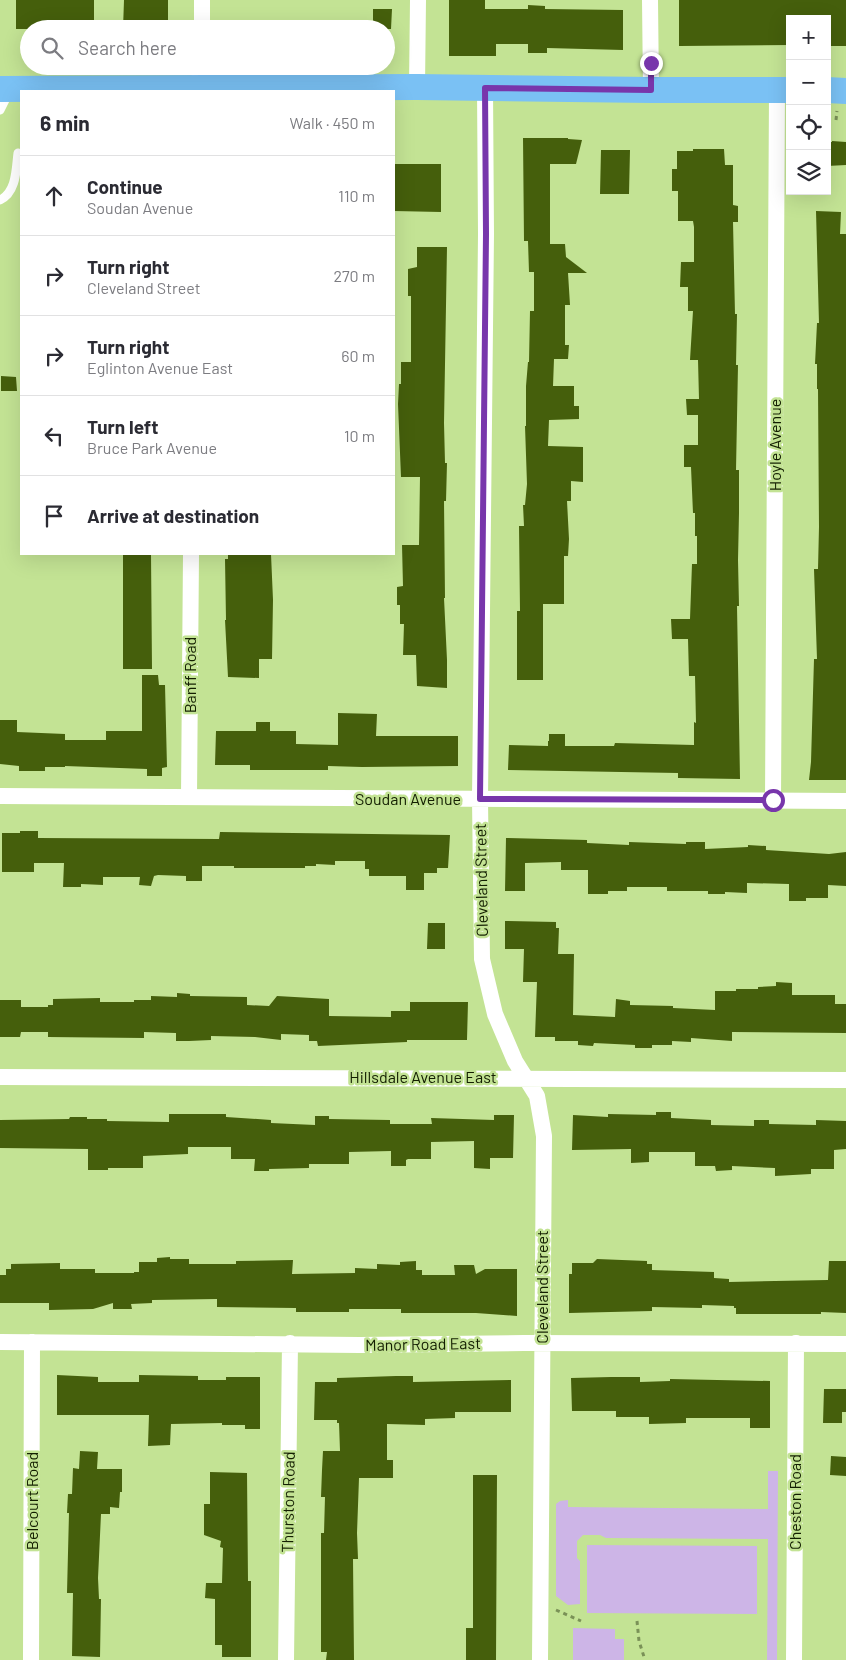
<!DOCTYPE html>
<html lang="en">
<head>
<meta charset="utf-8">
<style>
  :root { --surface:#fff; --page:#f7f7f7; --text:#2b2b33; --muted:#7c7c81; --line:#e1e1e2 }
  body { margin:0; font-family:Barlow,sans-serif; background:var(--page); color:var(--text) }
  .controls { position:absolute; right:15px; top:15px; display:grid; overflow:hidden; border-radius:0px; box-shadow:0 5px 20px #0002 }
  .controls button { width:45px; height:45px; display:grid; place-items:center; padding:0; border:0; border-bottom:1px solid var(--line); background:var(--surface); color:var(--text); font:25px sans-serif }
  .stop { position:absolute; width:15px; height:15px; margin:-11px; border:4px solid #7836ab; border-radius:50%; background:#fff }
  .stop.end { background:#7836ab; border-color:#fff; box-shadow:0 1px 5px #0008 }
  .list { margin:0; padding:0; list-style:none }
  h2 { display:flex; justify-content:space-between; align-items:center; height:65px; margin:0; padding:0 20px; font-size:21px }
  h2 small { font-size:16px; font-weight:400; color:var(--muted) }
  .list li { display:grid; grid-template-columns:32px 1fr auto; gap:15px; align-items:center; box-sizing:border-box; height:80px; padding:0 20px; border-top:1px solid var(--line) }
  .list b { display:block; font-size:19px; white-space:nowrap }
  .list p { margin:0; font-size:16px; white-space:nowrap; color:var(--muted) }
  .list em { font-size:16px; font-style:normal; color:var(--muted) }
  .icon { flex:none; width:28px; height:28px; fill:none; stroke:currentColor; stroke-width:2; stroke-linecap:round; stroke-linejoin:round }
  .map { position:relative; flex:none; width:846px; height:1660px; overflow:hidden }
  .search { position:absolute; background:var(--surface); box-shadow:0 5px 20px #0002; left:20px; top:20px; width:375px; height:55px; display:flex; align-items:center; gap:12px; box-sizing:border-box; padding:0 18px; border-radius:28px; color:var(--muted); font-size:19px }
  .panel { position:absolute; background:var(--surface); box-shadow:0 5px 20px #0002; left:20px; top:90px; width:375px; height:465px; border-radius:0px }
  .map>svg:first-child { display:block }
</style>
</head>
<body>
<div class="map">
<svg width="846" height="1660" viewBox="0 0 846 1660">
  <rect width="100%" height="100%" fill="#c3e394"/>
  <path fill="#cdb5e7" d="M768 1471H778L777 1660H767L768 1539 606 1538 600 1535H583L577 1541V1558L580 1561V1604L568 1605 556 1596V1504L560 1501 568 1500V1507L768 1509Z
    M587 1545 757 1546V1614L587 1613Z
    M573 1628 615 1629V1639H624V1660H573Z"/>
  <path fill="#455f0c" d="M16 0H94V29H16Z
    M124 0H168V29H123Z
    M449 0H485V9H528V5L545 6V9L623 10V50L547 48V53H528V44H496V56H449Z
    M679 0H846V46H827V19H790V45L679 46Z
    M373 9H392L391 29H373Z
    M523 138H568V139L582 140 576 164H550V244H565L566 257 587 273H568L570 305H565V345H569L568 359H554L553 386H574V406H579V419L549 420 548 446 583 447V482L571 481V501H567L569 539 568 556H564V604H543V680H517V611H520L519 526H524L523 505H525L527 484 525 426H526V386L528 362H529L530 311H534V272H529L528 241H524Z
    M832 141 846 142V165L827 166V142H832Z
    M693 149H724L725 165H733V205L738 206V222H733L735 314H737L736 365H738L736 470H739V513L738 560 739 606H737L740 779 678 778V773L508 770 509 745 548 746V741H549V734H565V746H614L615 743 694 745V722L696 723 695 676H689L688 639H672L671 619H690L692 564H697V536H695V513H693L691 467H684V445H698V415H687L686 399H699L698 360H690L693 311H688V287H680L681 262H694V227L693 221H678V191H672V169H677V151H693Z
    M601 150H630L629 194H600Z
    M394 164H441V212L394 211Z
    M816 211 841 212 840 234H846V780H809L811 762 814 659H817L814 569H818L819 527 818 389H817V364H815L817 323H819Z
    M417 247H447L444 423 445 463H447L446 501H444L445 598H444L447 660V688L417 686 416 655H403L404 624H400V605H397V587L403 586 402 545H419L420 477H401L398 404 399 384H401V362H411V296H408V269L417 267Z
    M1 376 16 377 17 391H1Z
    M123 554H151L152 669H123Z
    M228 554H271L273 600 272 659H259V678L228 677 225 620H226L225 559H228Z
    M142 675H158L159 685H165L167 767 162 768V776H147V769L65 766V767H45V771H19V766L0 764V720H17V732L65 734V740H106V731H142Z
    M338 713 377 714 376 736H458V766L362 767 328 766V770H250V765H215L216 731H256V722H270V731H296V744L338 745Z
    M20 831H38V838L219 839 220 832 450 835 448 868H437V873H424V890H406V876H369V869H365V861H335V865L316 864V866H305V868H234V866H202V881H186V876L158 875 154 876 151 886 139 885 140 877H103V885L81 884V887H63L64 863H34V872H2V833H20Z
    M506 838 587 840V843L629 845V842L686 844V842H705V849L748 847V845L766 846V850L829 854 846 852V886L828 885V898H806V901H789V884L747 883V893L725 892V894H708V891H667V887H627V891H608V894H588V870H561V862L525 863V891H505Z
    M505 921 556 922V928H559L558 954H574L573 1015 615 1017 616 999 630 1001V1005L673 1006V1008L715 1010V991H736V989H758V987L776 986V982L792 983V995H835V1004H846V1033L732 1032V1041L691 1038V1042L672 1041V1045H652V1048H635V1045L594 1043 593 1046 578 1045V1041H555V1037H535L537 982H523L524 949H505Z
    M428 923H445V949H427Z
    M177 993 190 994V996L247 997V1005L269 1006 277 996 329 999V1016L391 1017V1011H410V1002H468L467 1040H407V1042L318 1046 317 1041H309V1035L281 1034V1040L255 1037 211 1036V1040L189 1041H176V1033L144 1032V1038L48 1037V1032H21L20 1037H0V1000H21V1007H48V1005H53V999L100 998V1002H134V1000H151V996L177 997Z
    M656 1112H671V1118L711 1120V1125L754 1126V1120H769V1124L816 1125V1120L846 1121V1149L834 1150V1169H811V1174L775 1176V1168L732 1166V1170L716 1171 715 1166H695V1152H649V1162L631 1163V1149L572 1150 573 1115 608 1117V1114L656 1115Z
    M169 1114H226V1117L271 1120V1123L315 1125V1116H329V1119L390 1120V1124H432L431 1118 494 1120V1115H514L513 1158H490V1169L474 1168V1141L431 1142V1159H408L406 1160V1166H391V1151L349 1152V1164H309V1168L269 1169V1171H254L255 1159H231V1147H188V1154L143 1156V1168H108V1170H88V1149L0 1148V1120L69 1119 70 1117H87V1119H107V1121L169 1122Z
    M170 1257V1259H189V1264H236V1261L293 1260 292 1274 355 1273V1268L377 1269V1264L400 1265V1262L416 1261V1270H422V1275H455L454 1265H474L476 1274 485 1269H517V1316L476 1313H401V1309H349V1312H296V1308L217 1307V1299L152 1300V1303L131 1304 132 1309H113V1303L93 1309 49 1310V1303H0V1275H6V1269H11V1264L60 1263V1269H95V1273H134V1272H139V1262H157V1258Z
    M597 1259 647 1261V1264H652V1270L714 1272V1278L729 1279V1282L828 1280 829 1261H846V1313L821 1312V1314H736V1308H734V1306L702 1305V1308L652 1307V1311L569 1313V1274H572V1263H593Z
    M57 1375 98 1377V1382H139V1375L198 1376V1380H226V1377H260V1429H245V1425H222V1423L171 1424 170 1445 148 1446 149 1415H57Z
    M396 1376H413V1382L511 1380V1412H455V1418L425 1419V1425L387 1424V1460H393V1478H359L357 1533 358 1559H353L354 1660H326L327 1652H321V1533H324L325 1497H321L322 1470 323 1451H340L339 1423H337V1420H314L315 1382H337V1378Z
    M611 1377H640V1382L670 1381V1379L770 1381V1428H750V1418H686V1423L649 1424V1417H616V1411H572L571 1378Z
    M824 1389H846V1412H842V1423H823Z
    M80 1451 98 1452 97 1469H122V1492H120L119 1508 110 1507V1514H101L98 1578 99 1599H101L100 1657 72 1656 73 1593H67L69 1513H67L68 1494H72L73 1468 79 1469Z
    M831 1456 846 1457V1476L830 1475Z
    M210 1472 247 1473 248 1581H251V1657H222V1645H215V1599L205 1598 206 1583H222L223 1548 220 1547 221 1541 204 1535V1504H210Z
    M473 1475H497L496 1660H466V1628H473Z"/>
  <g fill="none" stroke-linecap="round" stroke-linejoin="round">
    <path stroke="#7a9157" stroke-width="3" stroke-dasharray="4 4" stroke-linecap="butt" d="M836 120 837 111
      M556 1610 581 1621
      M637 1621 639 1641 645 1660"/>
    <path stroke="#fff" stroke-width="9" d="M0 110 9 92
      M0 200C17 192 16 168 18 153"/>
    <path stroke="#fff" stroke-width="16" d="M650 0 651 90
      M202 29V0
      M417 87 418 0
      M485 88 486 234 480 799 482 959 495 1014 515 1061 537 1096 544 1136 540 1660
      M198 91 201 66
      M0 796 846 801
      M189 797 191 554
      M773 800 777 90
      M0 1077 846 1080
      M0 1342 360 1345 524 1343 846 1344
      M31 1660 32 1342
      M286 1660 290 1343
      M794 1660 796 1343"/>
    <path stroke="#7ac1f4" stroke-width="26" d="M0 89 417 87 651 90H790
      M827 90 846 91"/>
  </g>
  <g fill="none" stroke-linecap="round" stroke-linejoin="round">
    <path stroke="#7836ab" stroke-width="6" d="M651 63V90L485 88 486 234 480 799 773 800"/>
  </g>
  <g text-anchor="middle" stroke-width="5" stroke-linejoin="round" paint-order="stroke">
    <g font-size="16" fill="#131e01" stroke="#c3e394">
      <text transform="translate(775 445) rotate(-90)" y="6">Hoyle Avenue</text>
      <text transform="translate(190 675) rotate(-90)" y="6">Banff Road</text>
      <text x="408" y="805">Soudan Avenue</text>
      <text transform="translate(481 880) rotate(-91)" y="6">Cleveland Street</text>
      <text x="423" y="1083">Hillsdale Avenue East</text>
      <text transform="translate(542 1287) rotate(-90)" y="6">Cleveland Street</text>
      <text transform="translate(423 1344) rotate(-1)" y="6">Manor Road East</text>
      <text transform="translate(32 1501) rotate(-90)" y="6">Belcourt Road</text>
      <text transform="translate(288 1502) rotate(-89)" y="6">Thurston Road</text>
      <text transform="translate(795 1502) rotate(-90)" y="6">Cheston Road</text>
    </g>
  </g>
</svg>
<div class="controls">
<button>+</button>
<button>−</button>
<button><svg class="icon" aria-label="locate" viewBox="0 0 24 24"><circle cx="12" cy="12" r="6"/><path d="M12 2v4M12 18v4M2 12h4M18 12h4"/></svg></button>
<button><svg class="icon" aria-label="layers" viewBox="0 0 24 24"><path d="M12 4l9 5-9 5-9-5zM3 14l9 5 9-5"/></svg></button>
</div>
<div class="stop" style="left:773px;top:800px"></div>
<div class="stop end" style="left:651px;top:63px"></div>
<div class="search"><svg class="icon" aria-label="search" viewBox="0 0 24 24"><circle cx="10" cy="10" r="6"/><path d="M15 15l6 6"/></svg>Search here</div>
<section class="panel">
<h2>6 min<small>Walk · 450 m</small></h2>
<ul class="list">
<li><svg class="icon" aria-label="ahead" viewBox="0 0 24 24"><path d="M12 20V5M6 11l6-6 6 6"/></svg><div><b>Continue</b><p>Soudan Avenue</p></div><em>110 m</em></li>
<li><svg class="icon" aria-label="right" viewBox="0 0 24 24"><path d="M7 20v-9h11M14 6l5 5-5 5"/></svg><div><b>Turn right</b><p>Cleveland Street</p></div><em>270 m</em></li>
<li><svg class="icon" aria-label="right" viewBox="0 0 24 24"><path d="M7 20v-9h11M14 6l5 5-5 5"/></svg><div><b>Turn right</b><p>Eglinton Avenue East</p></div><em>60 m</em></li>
<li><svg class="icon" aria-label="left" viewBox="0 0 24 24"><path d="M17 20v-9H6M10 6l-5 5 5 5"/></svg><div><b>Turn left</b><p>Bruce Park Avenue</p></div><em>10 m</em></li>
<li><svg class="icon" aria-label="arrive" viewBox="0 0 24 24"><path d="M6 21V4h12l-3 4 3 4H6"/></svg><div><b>Arrive at destination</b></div></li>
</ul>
</section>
</div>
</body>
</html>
